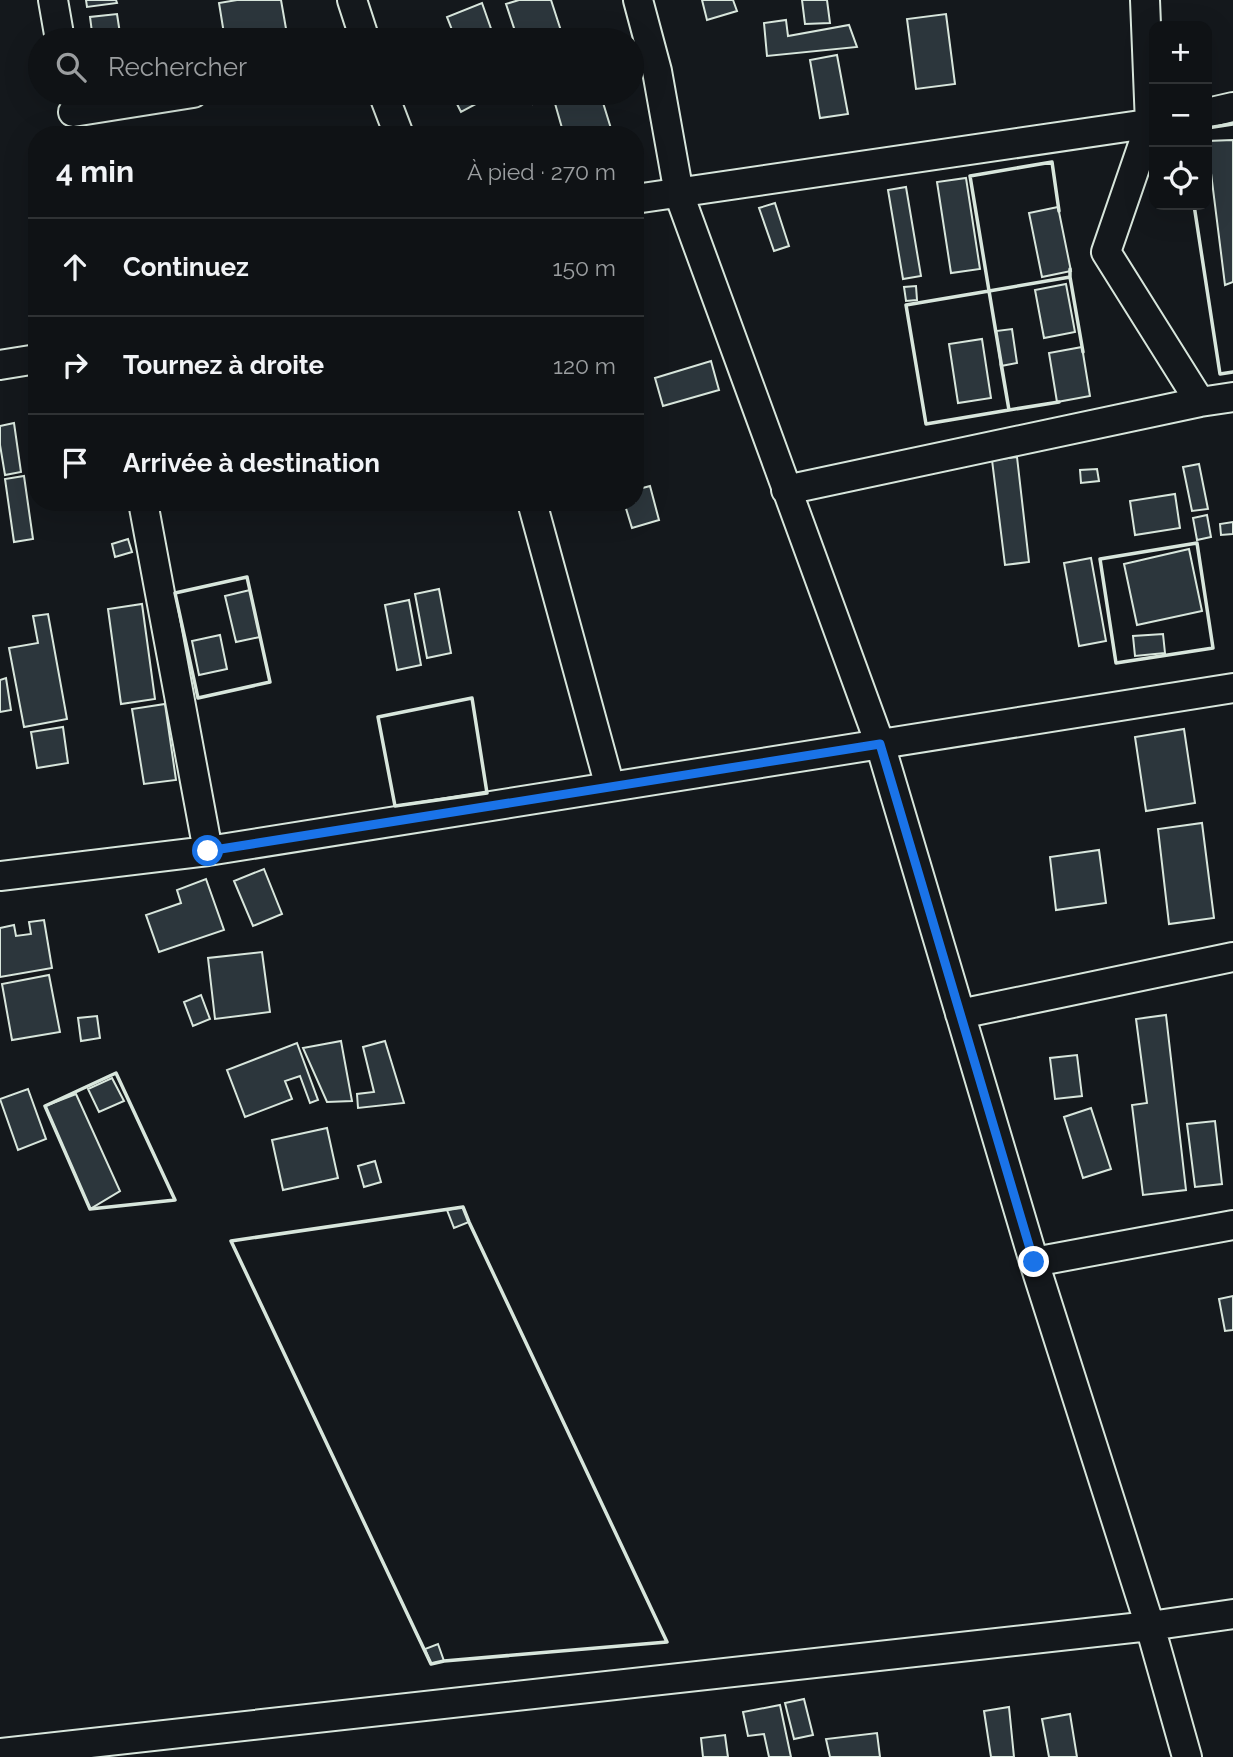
<!DOCTYPE html>
<html lang="fr">
<head>
<meta charset="utf-8">
<style>
  :root { --surface:#0f1215; --page:#1d2022; --text:#f1f3f6; --muted:#9b9ea0; --line:#2f3234 }
  body { margin:0; font-family:Raleway,sans-serif; background:var(--page); color:var(--text) }
  .controls { position:absolute; right:21px; top:21px; display:grid; overflow:hidden; border-radius:14px; box-shadow:0 7px 28px #0002 }
  .controls button { width:63px; height:63px; display:grid; place-items:center; padding:0; border:0; border-bottom:2px solid var(--line); background:var(--surface); color:var(--text); font:35px sans-serif }
  .stop { position:absolute; width:21px; height:21px; margin:-16px; border:5px solid #1a73e8; border-radius:50%; background:#fff }
  .stop.end { background:#1a73e8; border-color:#fff; box-shadow:0 2px 7px #0008 }
  .list { margin:0; padding:0; list-style:none }
  h2 { display:flex; justify-content:space-between; align-items:center; height:91px; margin:0; padding:0 28px; font-size:30px }
  h2 small { font-size:23px; font-weight:400; color:var(--muted) }
  .list li { display:grid; grid-template-columns:46px 1fr auto; gap:21px; align-items:center; box-sizing:border-box; height:98px; padding:0 28px; border-top:2px solid var(--line) }
  .list b { display:block; font-size:26px; white-space:nowrap }
  .list em { font-size:23px; font-style:normal; color:var(--muted) }
  .icon { flex:none; width:38px; height:38px; fill:none; stroke:currentColor; stroke-width:2; stroke-linecap:round; stroke-linejoin:round }
  .map { position:relative; flex:none; width:1233px; height:1757px; overflow:hidden }
  .search { position:absolute; background:var(--surface); box-shadow:0 7px 28px #0002; left:28px; top:28px; width:616px; height:77px; display:flex; align-items:center; gap:18px; box-sizing:border-box; padding:0 24px; border-radius:38px; color:var(--muted); font-size:26px }
  .panel { position:absolute; background:var(--surface); box-shadow:0 7px 28px #0002; left:28px; top:126px; width:616px; height:385px; border-radius:28px }
  .map>svg:first-child { display:block }
</style>
</head>
<body>
<div class="map">
<svg width="1233" height="1757" viewBox="0 0 1233 1757">
  <rect width="100%" height="100%" fill="#14181c"/>
  <path fill="#2c363c" stroke="#d8e6dc" stroke-width="2" d="M86 0H116L117 3 87 7Z
    M237 0H281L288 40H225L219 3Z
    M519 0H551L564 40H518L506 4Z
    M702 0H733L737 11 707 20Z
    M802 0H827L830 23 805 24Z
    M482 3 495 40H456L447 17Z
    M117 14 121 40H93L90 17Z
    M946 14 955 84 916 89 907 19Z
    M786 20 788 36 849 25 857 47 767 56 764 23Z
    M837 55 848 114 820 118 810 60Z
    M468 93 476 104 461 112 454 98Z
    M529 93H563L533 104Z
    M577 93H600L613 135H564L554 100Z
    M1233 140V282L1225 285 1207 141Z
    M966 178 980 269 951 273 937 182Z
    M906 187 921 276 903 279 888 190Z
    M775 203 789 246 774 251 759 208Z
    M1058 207 1071 271 1042 277 1029 213Z
    M1066 284 1075 332 1044 338 1035 290Z
    M916 286 917 300 906 301 904 287Z
    M1012 329 1017 363 1001 366 996 331Z
    M982 339 991 398 958 403 949 344Z
    M1082 347 1090 396 1057 402 1049 353Z
    M711 361 719 390 663 406 655 378Z
    M14 423 21 472 5 475 0 445V426Z
    M1017 457 1029 562 1005 565 992 460Z
    M1199 464 1208 509 1192 511 1183 467Z
    M1097 469 1099 481 1081 483 1080 470Z
    M24 476 33 539 14 542 5 479Z
    M650 486 659 520 632 528 624 502H635V490Z
    M1175 494 1180 528 1135 535 1130 501Z
    M1207 515 1211 537 1197 540 1193 518Z
    M1233 522V534L1221 535 1220 524Z
    M128 539 132 552 115 557 112 544Z
    M1189 549 1202 611 1137 625 1124 564Z
    M1091 558 1106 641 1079 646 1064 563Z
    M439 589 451 653 427 658 415 594Z
    M250 590 260 637 236 642 225 596Z
    M409 600 421 665 397 670 385 605Z
    M142 604 155 699 121 704 108 609Z
    M48 614 67 719 24 727 9 648 38 643 33 616Z
    M1163 634 1165 653 1135 656 1133 636Z
    M220 635 227 669 199 675 192 641Z
    M6 678 11 710 0 712V680Z
    M165 704 176 780 144 784 132 709Z
    M63 727 68 763 37 768 31 732Z
    M1184 729 1195 803 1146 811 1135 737Z
    M1202 823 1214 918 1169 924 1158 829Z
    M1099 850 1106 903 1056 910 1050 857Z
    M264 869 282 914 253 926 234 881Z
    M206 879 224 930 159 952 146 915 181 903 177 890Z
    M44 920 52 968 0 977V928L14 925 16 936 31 934 29 922Z
    M262 952 270 1012 215 1019 208 958Z
    M49 975 60 1032 12 1040 2 984Z
    M201 995 210 1019 193 1026 184 1002Z
    M1166 1015 1186 1190 1143 1195 1132 1105 1147 1103 1136 1019Z
    M97 1016 100 1038 81 1041 78 1018Z
    M341 1041 352 1101 327 1102 303 1048Z
    M385 1041 404 1103 358 1108 357 1094 374 1092 363 1047Z
    M297 1043 318 1100 310 1103 300 1076 285 1081 292 1099 245 1117 227 1070Z
    M1077 1055 1082 1096 1055 1099 1050 1058Z
    M112 1078 124 1101 99 1112 88 1089Z
    M28 1089 46 1139 18 1150 0 1099Z
    M76 1094 120 1191 90 1209 45 1106Z
    M1091 1108 1111 1169 1083 1178 1064 1117Z
    M1215 1121 1222 1184 1195 1187 1187 1124Z
    M327 1128 338 1178 283 1190 272 1140Z
    M375 1161 381 1182 364 1187 358 1166Z
    M463 1207 469 1222 454 1228 447 1210Z
    M1233 1296V1330L1225 1331 1219 1299Z
    M438 1644 444 1661 431 1664 425 1649Z
    M804 1699 813 1735 794 1739 785 1703Z
    M780 1705 791 1757H769L764 1734 748 1736 743 1712Z
    M1009 1707 1014 1757H991L984 1711Z
    M1070 1714 1077 1757H1049L1042 1719Z
    M877 1733 880 1757H830L826 1739Z
    M725 1735 728 1757H703L701 1738Z"/>
  <g fill="none" stroke-linecap="round" stroke-linejoin="round">
    <defs>
      <path id="street" d="M53 0 60 40
        M352 0 365 40
        M638 0 657 71 679 194 880 744 1034 1262 1150 1626 1187 1757
        M1145 0 1150 124 1106 252 1200 402
        M383 93 399 135
        M73 112 193 93
        M1207 113 1233 107
        M635 199 1154 123
        M0 365 37 359
        M786 490 1200 402 1233 397
        M143 502 208 851
        M532 502 610 787
        M0 876 208 851 1233 688
        M960 1014 1233 957
        M1034 1262 1233 1225
        M0 1753 1150 1626 1233 1614"/>
    </defs>
    <use href="#street" stroke="#d8e6dc" stroke-width="32"/>
    <use href="#street" stroke="#14181c" stroke-width="28"/>
    <path stroke="#d8e6dc" stroke-width="3.5" d="M1207 128 1233 124
      M1194 205 1220 374 1233 372
      M989 291 1070 277V269
      M989 291 1070 277 1083 352
      M989 291 1009 410 926 424 906 305Z
      M996 333 970 176 1052 162 1059 211
      M1001 364 1009 410 1059 402
      M1197 543 1213 648 1116 663 1100 559Z
      M247 577 270 682 198 698 175 593Z
      M472 698 487 793 395 806 378 717Z
      M116 1073 175 1200 90 1209 45 1106Z
      M463 1207 469 1222 667 1642 444 1661 431 1664 231 1241Z"/>
  </g>
  <g fill="none" stroke-linecap="round" stroke-linejoin="round">
    <path stroke="#1a73e8" stroke-width="9" d="M208 851 880 744 1034 1262"/>
  </g>
</svg>
<div class="controls">
<button>+</button>
<button>−</button>
<button><svg class="icon" aria-label="locate" viewBox="0 0 24 24"><circle cx="12" cy="12" r="6"/><path d="M12 2v4M12 18v4M2 12h4M18 12h4"/></svg></button>
</div>
<div class="stop" style="left:208px;top:851px"></div>
<div class="stop end" style="left:1034px;top:1262px"></div>
<div class="search"><svg class="icon" aria-label="search" viewBox="0 0 24 24"><circle cx="10" cy="10" r="6"/><path d="M15 15l6 6"/></svg>Rechercher</div>
<section class="panel">
<h2>4 min<small>À pied · 270 m</small></h2>
<ul class="list">
<li><svg class="icon" aria-label="ahead" viewBox="0 0 24 24"><path d="M12 20V5M6 11l6-6 6 6"/></svg><div><b>Continuez</b></div><em>150 m</em></li>
<li><svg class="icon" aria-label="right" viewBox="0 0 24 24"><path d="M7 20v-9h11M14 6l5 5-5 5"/></svg><div><b>Tournez à droite</b></div><em>120 m</em></li>
<li><svg class="icon" aria-label="arrive" viewBox="0 0 24 24"><path d="M6 21V4h12l-3 4 3 4H6"/></svg><div><b>Arrivée à destination</b></div></li>
</ul>
</section>
</div>
</body>
</html>
